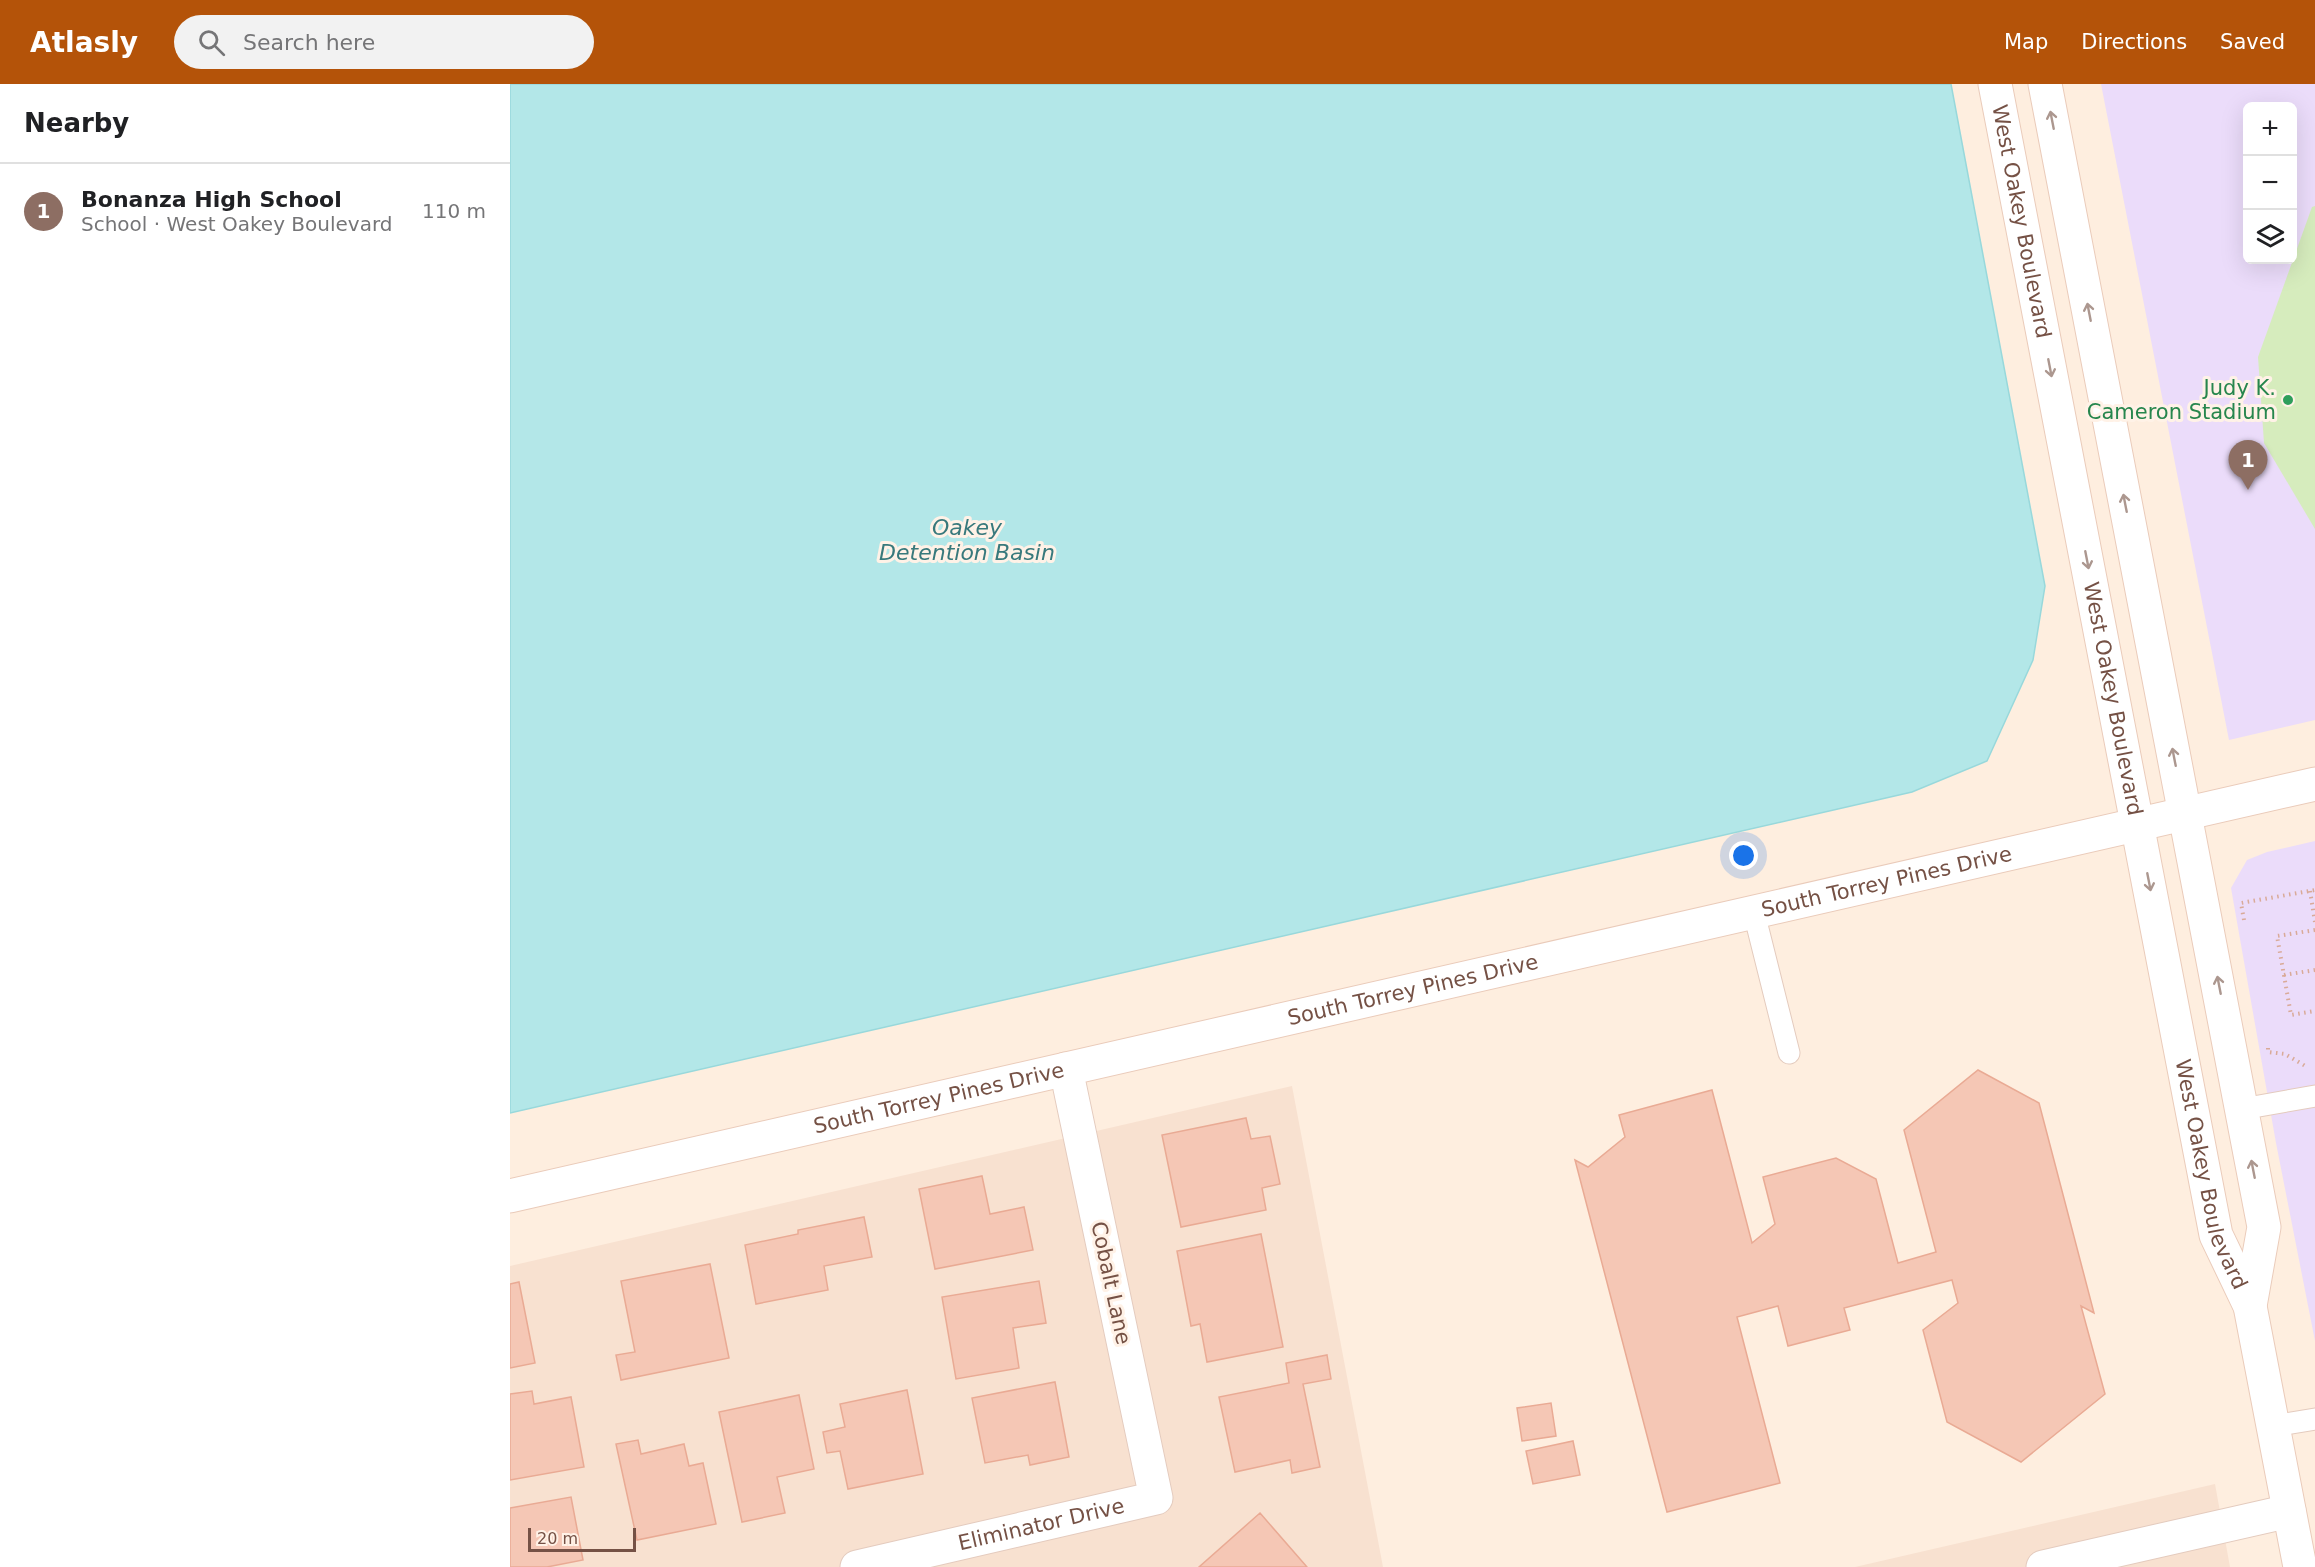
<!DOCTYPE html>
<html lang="en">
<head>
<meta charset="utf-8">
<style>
  :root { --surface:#fff; --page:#f2f2f2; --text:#202124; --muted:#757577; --line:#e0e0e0; --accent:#b45309 }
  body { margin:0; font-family:"DejaVu Sans",sans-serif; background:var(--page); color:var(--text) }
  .controls { position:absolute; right:18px; top:18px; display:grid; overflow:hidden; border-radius:9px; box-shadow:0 6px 24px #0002 }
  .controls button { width:54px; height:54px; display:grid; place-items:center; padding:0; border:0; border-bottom:2px solid var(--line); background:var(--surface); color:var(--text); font:30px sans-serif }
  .scale { position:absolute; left:18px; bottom:15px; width:108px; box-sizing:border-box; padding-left:6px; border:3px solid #755145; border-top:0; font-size:16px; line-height:21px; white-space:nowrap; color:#755145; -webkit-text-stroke:4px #fff2e7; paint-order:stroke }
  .you { position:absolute; left:1234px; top:772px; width:21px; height:21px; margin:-15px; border:4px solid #fff; border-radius:50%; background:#1a73e8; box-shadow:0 0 0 9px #1a73e833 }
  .badge { display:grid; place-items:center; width:39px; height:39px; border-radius:50%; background:var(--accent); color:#fff; font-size:20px; font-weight:700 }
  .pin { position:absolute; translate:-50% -50px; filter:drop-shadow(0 2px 3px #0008) }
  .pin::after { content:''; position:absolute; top:32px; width:21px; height:18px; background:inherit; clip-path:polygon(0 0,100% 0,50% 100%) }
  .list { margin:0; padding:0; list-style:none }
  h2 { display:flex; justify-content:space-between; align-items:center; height:78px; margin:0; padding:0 24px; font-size:26px }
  h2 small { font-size:20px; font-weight:400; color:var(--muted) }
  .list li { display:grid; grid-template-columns:39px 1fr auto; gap:18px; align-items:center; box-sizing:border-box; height:96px; padding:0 24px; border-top:2px solid var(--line) }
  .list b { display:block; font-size:22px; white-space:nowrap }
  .list p { margin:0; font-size:20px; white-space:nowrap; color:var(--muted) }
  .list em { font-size:20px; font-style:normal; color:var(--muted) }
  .icon { flex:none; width:33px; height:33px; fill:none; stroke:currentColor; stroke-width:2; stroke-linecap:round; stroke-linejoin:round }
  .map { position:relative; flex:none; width:1805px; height:1483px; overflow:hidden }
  header { display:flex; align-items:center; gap:36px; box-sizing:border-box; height:84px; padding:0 30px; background:var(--accent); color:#fff }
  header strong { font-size:28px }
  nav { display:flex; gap:33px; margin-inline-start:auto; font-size:21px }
  .search { width:420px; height:54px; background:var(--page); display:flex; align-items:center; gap:15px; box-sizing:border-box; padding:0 21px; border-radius:33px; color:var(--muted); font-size:22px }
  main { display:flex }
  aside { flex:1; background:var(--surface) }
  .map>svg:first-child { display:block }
</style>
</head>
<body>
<header>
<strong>Atlasly</strong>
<div class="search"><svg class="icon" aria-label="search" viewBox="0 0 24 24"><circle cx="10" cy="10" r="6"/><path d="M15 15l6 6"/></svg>Search here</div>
<nav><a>Map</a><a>Directions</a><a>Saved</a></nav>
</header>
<main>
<aside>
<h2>Nearby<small></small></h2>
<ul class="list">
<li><span class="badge" style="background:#8d6e63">1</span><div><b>Bonanza High School</b><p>School · West Oakey Boulevard</p></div><em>110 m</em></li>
</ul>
</aside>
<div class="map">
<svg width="1805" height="1483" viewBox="0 0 1805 1483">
  <rect width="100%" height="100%" fill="#feeedf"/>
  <path fill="#f8e1d0" d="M782 1002 873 1483H0V1182Z
    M1705 1400 1720 1483H1345Z"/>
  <path fill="#ebdcfa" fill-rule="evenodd" d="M1591 0H1805V636L1719 656ZM1738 22H1782V176H1738Z
    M1805 757V1257L1766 1059 1721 804 1737 776 1757 768Z"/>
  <path fill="#d6ecbd" d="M1805 122V445L1754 359 1748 273 1802 123Z"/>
  <path fill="#b3e7e8" stroke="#98d8db" stroke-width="1.5" d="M0 0H1441L1535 502 1523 576 1477 677 1402 708 0 1029Z"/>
  <path fill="#f5c7b5" stroke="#e9aa94" stroke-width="1.5" d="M1468 986 1529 1019 1584 1229 1571 1222 1595 1310 1511 1378 1437 1338 1413 1246 1448 1219 1442 1196 1334 1224 1340 1246 1278 1262 1268 1222 1227 1233 1270 1399 1157 1428 1065 1076 1078 1083 1115 1053 1109 1031 1202 1006 1242 1159 1265 1140 1253 1093 1326 1074 1366 1095 1388 1179 1426 1168 1394 1046Z
    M736 1034 741 1055 760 1052 770 1100 752 1104 756 1126 671 1143 652 1051Z
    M472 1092 480 1130 514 1123 523 1166 425 1185 409 1105Z
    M354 1133 362 1173 314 1182 318 1206 246 1220 235 1161 288 1150V1146Z
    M751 1150 773 1263 697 1278 690 1240 681 1242 667 1167Z
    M200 1180 219 1274 111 1296 106 1271 125 1268 111 1197Z
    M529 1197 536 1239 503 1244 509 1284 446 1295 432 1213Z
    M9 1198 25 1279 0 1284V1200Z
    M817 1271 821 1295 793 1300 810 1383 782 1389 780 1376 725 1388 709 1313 779 1299 776 1279Z
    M545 1298 559 1373 520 1381 518 1371 475 1379 462 1314Z
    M397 1306 413 1390 338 1405 330 1367 317 1369 313 1348 335 1343 330 1320Z
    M22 1307 24 1320 61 1313 74 1383 0 1396V1310Z
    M289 1311 304 1385 267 1393 275 1429 232 1438 209 1328Z
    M1041 1319 1046 1352 1012 1357 1007 1324Z
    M128 1356 131 1370 174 1360 179 1382 193 1379 206 1440 127 1456 106 1360Z
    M1063 1357 1070 1391 1023 1400 1016 1367Z
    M61 1413 73 1476 37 1483H0V1424Z
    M750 1429 797 1483H689Z"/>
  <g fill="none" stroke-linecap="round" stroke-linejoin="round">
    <defs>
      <path id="service" d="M1244 829 1279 969
        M1732 1025 1805 1012
        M1763 1342 1805 1335"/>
      <g id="minor">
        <path id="s1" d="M347 1483 646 1414 556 985"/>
        <path d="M1533 1483 1779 1427"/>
      </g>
      <g id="secondary">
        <path id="s2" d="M1485 0 1706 1151 1740 1222 1790 1483"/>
        <path d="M1535 0 1754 1143 1740 1222"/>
        <path id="s3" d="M0 1112 1805 700"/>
      </g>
    </defs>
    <use href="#service" stroke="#e4cbbe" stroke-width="23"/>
    <use href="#minor" stroke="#e4cbbe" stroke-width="35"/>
    <use href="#secondary" stroke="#eacbba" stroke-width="35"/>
    <path stroke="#d9aa98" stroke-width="4" stroke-dasharray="1.5 4.5" stroke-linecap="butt" d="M1800 807 1805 838
      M1734 836 1731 819 1805 806
      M1805 846 1767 852 1781 931 1805 927
      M1774 891 1805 886
      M1758 964V968L1775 970 1797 983"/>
    <use href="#service" stroke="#fff" stroke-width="21"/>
    <use href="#minor" stroke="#fff" stroke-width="33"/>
    <use href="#secondary" stroke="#fff" stroke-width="33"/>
  </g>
  <defs><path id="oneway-shaft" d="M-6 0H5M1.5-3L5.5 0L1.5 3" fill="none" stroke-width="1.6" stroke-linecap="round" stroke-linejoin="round" transform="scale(1.5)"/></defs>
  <g stroke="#ac978f">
    <use href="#oneway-shaft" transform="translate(1542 36) rotate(-101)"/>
    <use href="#oneway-shaft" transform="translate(1579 228) rotate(-101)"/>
    <use href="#oneway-shaft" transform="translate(1540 284) rotate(79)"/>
    <use href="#oneway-shaft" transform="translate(1615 419) rotate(-101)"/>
    <use href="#oneway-shaft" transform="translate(1577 476) rotate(79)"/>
    <use href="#oneway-shaft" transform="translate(1664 673) rotate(-101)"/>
    <use href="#oneway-shaft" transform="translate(1639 798) rotate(79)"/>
    <use href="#oneway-shaft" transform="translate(1709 901) rotate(-101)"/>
    <use href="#oneway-shaft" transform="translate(1743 1085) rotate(-101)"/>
  </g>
  <circle fill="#2e9e5b" stroke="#fff2e7" stroke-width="2" cx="1778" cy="316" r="6"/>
  <g text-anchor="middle" stroke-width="6" stroke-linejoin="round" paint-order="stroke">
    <g font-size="21" fill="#755145" stroke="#fff2e7">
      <text dy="7" stroke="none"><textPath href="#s2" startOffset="140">West Oakey Boulevard</textPath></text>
      <text dy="7" stroke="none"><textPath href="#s2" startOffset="626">West Oakey Boulevard</textPath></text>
      <text dy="7" stroke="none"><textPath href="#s3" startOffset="1412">South Torrey Pines Drive</textPath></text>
      <text dy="7" stroke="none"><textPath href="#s3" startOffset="926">South Torrey Pines Drive</textPath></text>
      <text dy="7" stroke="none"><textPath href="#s3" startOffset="440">South Torrey Pines Drive</textPath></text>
      <text dy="7" stroke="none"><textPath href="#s2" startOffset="1112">West Oakey Boulevard</textPath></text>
      <text transform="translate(601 1199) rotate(78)" y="7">Cobalt Lane</text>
      <text dy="7" stroke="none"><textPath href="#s1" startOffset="189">Eliminator Drive</textPath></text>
    </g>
    <g font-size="21" fill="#27864d" stroke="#fff2e7" text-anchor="end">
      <text x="1766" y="311">Judy K.<tspan x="1766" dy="24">Cameron Stadium</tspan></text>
    </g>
    <g font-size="22" font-style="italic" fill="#38797c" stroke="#fff2e7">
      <text x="457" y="451">Oakey<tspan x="457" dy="25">Detention Basin</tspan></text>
    </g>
  </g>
</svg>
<div class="controls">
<button>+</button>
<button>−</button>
<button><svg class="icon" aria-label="layers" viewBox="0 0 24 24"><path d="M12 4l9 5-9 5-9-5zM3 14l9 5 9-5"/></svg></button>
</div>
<div class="scale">20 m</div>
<div class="you"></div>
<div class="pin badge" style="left:1738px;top:406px;background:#8d6e63">1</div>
</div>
</main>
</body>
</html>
